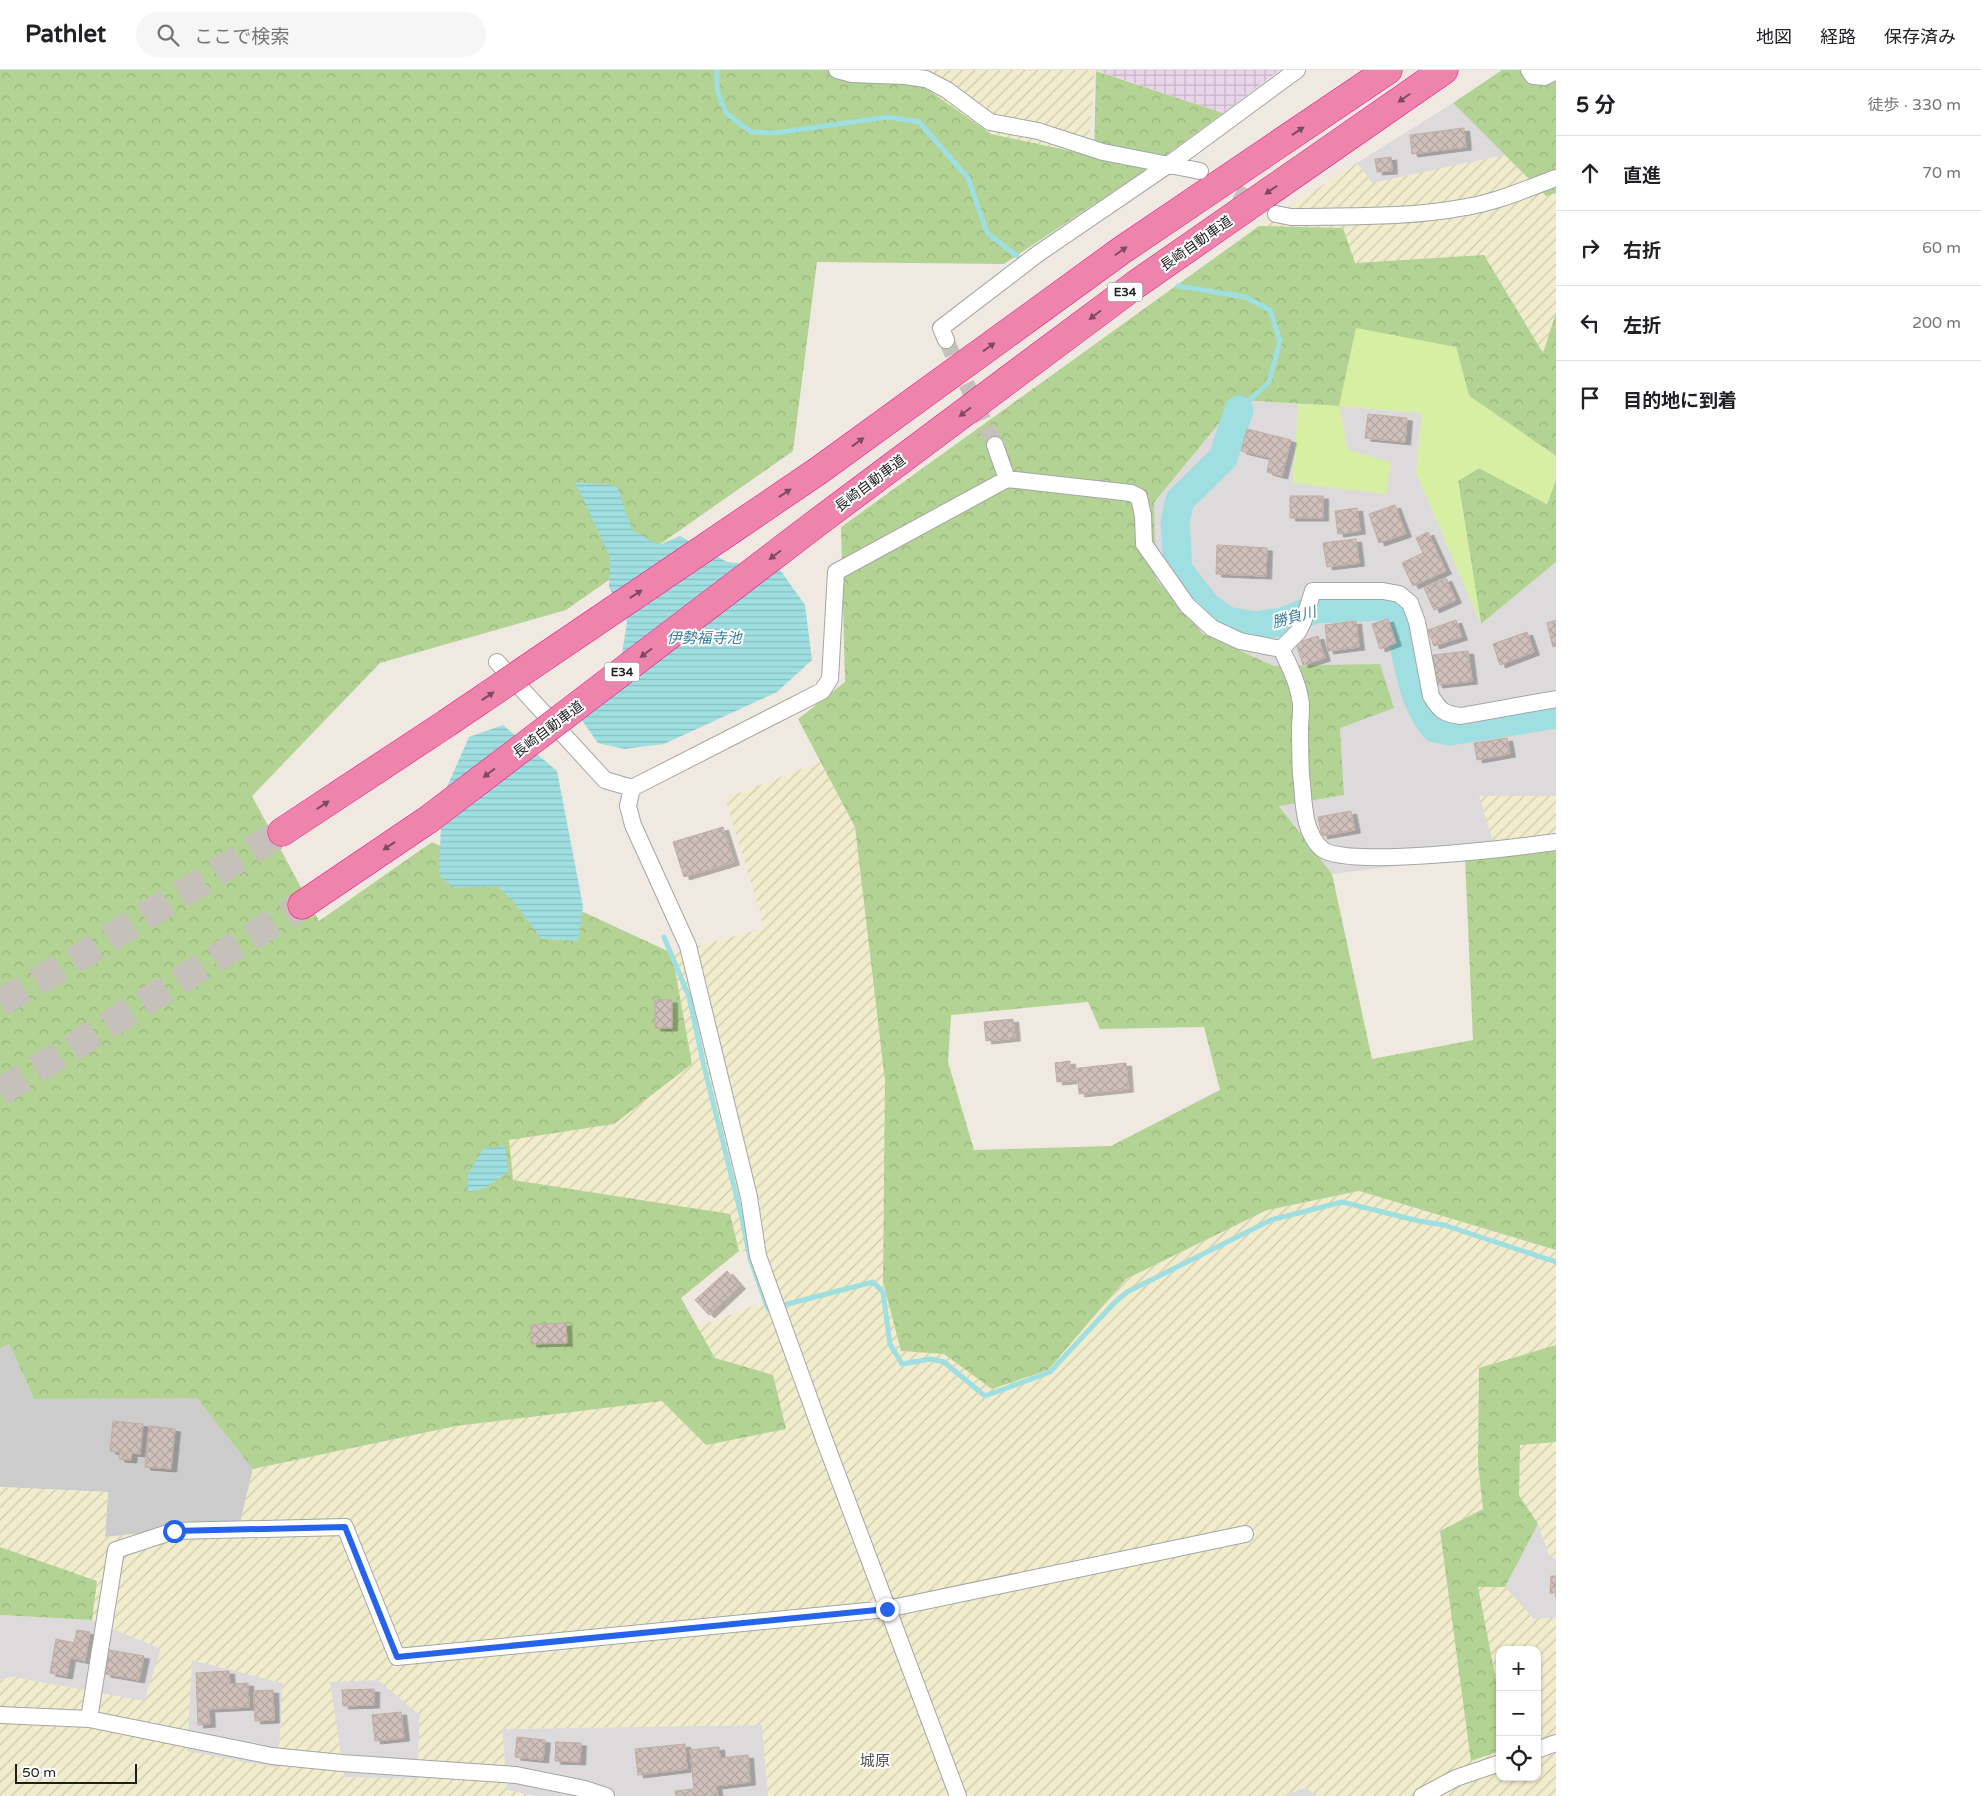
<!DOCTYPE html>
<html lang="ja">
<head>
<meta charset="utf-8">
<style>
  :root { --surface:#fff; --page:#f6f6f6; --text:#202124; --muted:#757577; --line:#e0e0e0 }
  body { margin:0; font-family:"Varela Round","Noto Sans JP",sans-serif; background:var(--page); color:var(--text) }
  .controls { position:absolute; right:15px; bottom:15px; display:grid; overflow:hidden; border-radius:10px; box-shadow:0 1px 4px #0004 }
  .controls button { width:45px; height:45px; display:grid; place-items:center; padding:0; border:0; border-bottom:1px solid var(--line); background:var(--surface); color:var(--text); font:25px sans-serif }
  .scale { position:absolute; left:15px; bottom:12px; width:122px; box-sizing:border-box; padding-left:5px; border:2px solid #1e1e1e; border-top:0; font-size:14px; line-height:18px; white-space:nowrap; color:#1e1e1e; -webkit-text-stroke:4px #fff; paint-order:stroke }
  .stop { position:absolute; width:15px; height:15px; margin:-11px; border:4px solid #2563eb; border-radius:50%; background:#fff }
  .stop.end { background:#2563eb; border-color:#fff; box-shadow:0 1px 5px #0008 }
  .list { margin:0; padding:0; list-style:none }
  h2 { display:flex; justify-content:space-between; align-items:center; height:65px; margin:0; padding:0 20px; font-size:21px }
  h2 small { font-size:16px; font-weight:400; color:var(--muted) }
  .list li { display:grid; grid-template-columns:32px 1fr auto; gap:15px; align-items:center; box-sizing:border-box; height:75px; padding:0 20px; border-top:1px solid var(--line) }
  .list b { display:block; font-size:19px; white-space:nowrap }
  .list em { font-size:16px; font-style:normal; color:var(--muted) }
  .icon { flex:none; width:28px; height:28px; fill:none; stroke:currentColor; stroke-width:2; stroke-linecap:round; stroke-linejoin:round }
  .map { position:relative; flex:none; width:1556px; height:1726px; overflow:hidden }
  header { display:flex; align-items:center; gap:30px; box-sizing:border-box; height:70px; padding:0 25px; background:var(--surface); border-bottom:1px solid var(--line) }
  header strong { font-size:24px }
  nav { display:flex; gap:28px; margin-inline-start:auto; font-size:18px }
  .search { width:350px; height:45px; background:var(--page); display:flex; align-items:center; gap:12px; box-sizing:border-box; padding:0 18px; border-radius:28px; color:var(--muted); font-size:19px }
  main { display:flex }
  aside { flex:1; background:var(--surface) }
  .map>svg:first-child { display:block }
</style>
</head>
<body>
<header>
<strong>Pathlet</strong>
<div class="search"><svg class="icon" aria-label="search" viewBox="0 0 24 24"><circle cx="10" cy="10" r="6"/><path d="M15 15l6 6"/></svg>ここで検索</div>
<nav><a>地図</a><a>経路</a><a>保存済み</a></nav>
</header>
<main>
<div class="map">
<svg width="1556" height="1726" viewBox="0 0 1556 1726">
  <defs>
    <pattern id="industrial-grid" width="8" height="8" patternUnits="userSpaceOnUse" patternTransform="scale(1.25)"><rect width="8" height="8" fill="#e9d4e9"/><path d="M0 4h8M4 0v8" fill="none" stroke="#c7b6c7"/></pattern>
    <pattern id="farmland-furrows" width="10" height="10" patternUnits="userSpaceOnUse" patternTransform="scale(1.25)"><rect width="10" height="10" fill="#f0eccc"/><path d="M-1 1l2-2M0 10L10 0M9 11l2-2" fill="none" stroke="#cdcaaf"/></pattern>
    <pattern id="forest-crowns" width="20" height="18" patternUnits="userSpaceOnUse" patternTransform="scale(1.25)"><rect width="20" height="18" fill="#b2d393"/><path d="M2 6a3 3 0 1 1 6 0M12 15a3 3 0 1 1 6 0" fill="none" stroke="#99b57e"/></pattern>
    <pattern id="water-rules" width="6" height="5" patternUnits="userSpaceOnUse" patternTransform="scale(1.25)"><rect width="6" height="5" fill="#9fdfe1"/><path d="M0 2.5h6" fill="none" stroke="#88bfc1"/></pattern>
    <pattern id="building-cross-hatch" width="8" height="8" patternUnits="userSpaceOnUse" patternTransform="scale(1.25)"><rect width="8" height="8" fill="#d0c0bb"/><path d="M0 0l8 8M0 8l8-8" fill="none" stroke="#b2a5a0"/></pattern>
    <filter id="shadow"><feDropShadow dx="5.5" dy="3" stdDeviation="0" flood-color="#0004"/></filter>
  </defs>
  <rect width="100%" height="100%" fill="#f0e9e2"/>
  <path fill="#dcdadb" d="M1453 33 1505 85 1372 113 1357 93Z
    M1238 330 1298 334 1293 413 1348 380 1339 336 1422 343 1416 402 1481 554 1556 492V726L1480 727 1497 784 1332 804 1279 735 1344 725 1340 658 1380 595 1274 596 1203 564 1156 509 1154 434Z
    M1538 1454 1550 1488H1556V1548L1534 1549 1505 1518Z
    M0 1545 92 1550 161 1579 144 1631 12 1607 0 1610Z
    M192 1590 283 1613 278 1698 186 1682Z
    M378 1610 420 1645 417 1709 344 1707 330 1611Z
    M762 1655 768 1726H537L507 1720 502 1659Z
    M1305 1718 1318 1726H1282Z"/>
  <path fill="url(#industrial-grid)" d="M1095 0H1280L1223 43Z"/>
  <path fill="#ccc" d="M9 1274 34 1329 197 1327 253 1399 240 1453 105 1467 108 1422 0 1417V1279Z"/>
  <path fill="url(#farmland-furrows)" fill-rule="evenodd" d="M919 0H1095L1088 85 991 64 917 12Z
    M1505 85 1546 126 1556 123V243L1544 284 1484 185 1354 193 1259 156 1357 93 1372 113Z
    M821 692 855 757 885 1011 883 1212 901 1281 944 1284 992 1319 1048 1300 1126 1209 1267 1140 1359 1121 1556 1180V1275L1479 1298 1478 1394 1483 1439 1440 1462 1472 1691 1500 1681V1707H1537V1580H1500V1631L1478 1517H1505L1534 1549 1556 1548V1726H1318L1305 1718 1282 1726H768L762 1655 502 1659 507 1720 537 1726H0V1610L12 1607 144 1631 161 1579 92 1550 97 1511 0 1477V1417L108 1422 105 1467 240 1453 253 1399 456 1356 663 1331 706 1375 773 1305 715 1288 697 1257 778 1227 766 1181H739L730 1144 513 1111 509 1070 614 1054 692 994 672 883 765 858 725 728ZM192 1590 283 1613 278 1698 187 1681ZM378 1610 420 1645 417 1709 344 1707 330 1612Z
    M1479 726H1556V776L1497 784Z
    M1556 1372V1488H1550L1538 1454 1519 1425 1520 1375Z"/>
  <path fill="url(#forest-crowns)" fill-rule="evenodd" d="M0 0H845L917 12 991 64 1094 86 1096 1 1223 43 1147 99 1004 194 817 192 793 381 566 540 380 593 252 726 319 851 432 772 672 883 692 994 614 1054 509 1070 513 1110 730 1144 739 1181 681 1228 715 1288 773 1305 786 1359 706 1375 662 1331 456 1356 253 1399 197 1328 34 1329 9 1274 0 1279Z
    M1502 0H1556V123L1546 126 1453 33Z
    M1259 156 1343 158 1355 193 1484 185 1543 283 1556 243V386L1469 326 1456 277 1339 336 1238 330 1154 433 1156 509 1203 564 1274 596 1380 594 1394 638 1340 658 1344 725 1279 736 1332 804 1372 989 1473 970 1465 788 1556 776V1180L1359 1121 1267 1140 1126 1209 1048 1300 992 1319 944 1284 901 1281 883 1212 885 1011 855 757 798 649 845 612 841 457ZM1088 932 1100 959 1204 957 1220 1020 1111 1076 974 1080 948 992 951 945Z
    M1479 398 1547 434 1556 409V492L1481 554 1458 411Z
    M1556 1275V1372L1520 1375 1519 1425 1538 1454 1505 1517H1478L1500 1631V1681L1471 1691 1440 1461 1483 1439 1478 1394 1479 1298Z
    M0 1477 97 1511 92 1550 0 1545Z"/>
  <path fill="#d6efa3" d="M1356 258 1456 277 1469 326 1556 386V409L1547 434 1479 398 1458 411 1481 554 1416 402 1422 343 1339 336 1348 380 1391 392 1386 424 1293 413 1298 334 1339 336Z"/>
  <path fill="url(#water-rules)" d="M575 412 617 416 632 460 659 475 680 466 727 492 778 497 805 535 812 590 777 622 664 674 624 679 598 673 581 649 621 590 627 552 609 517 610 487Z
    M503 655 557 701 583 836 578 871 542 869 513 831 497 816 454 818 439 805 442 728 469 667Z
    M505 1076 508 1102 485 1118 468 1122V1104L483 1079Z"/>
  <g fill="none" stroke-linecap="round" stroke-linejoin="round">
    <path stroke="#9fdfe1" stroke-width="5" d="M717 0V20L726 43 751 62 775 63 888 47 919 52 968 108 987 163 1017 186
      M1178 216 1245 227 1270 240 1280 271 1269 312 1239 340
      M664 867 689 927 704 996 742 1149 750 1188 768 1239 873 1212 883 1222 890 1274 902 1294 931 1289 944 1292 985 1326 1050 1302 1114 1233 1127 1222 1271 1150 1342 1132 1419 1151 1444 1155 1556 1192"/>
    <path stroke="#9fdfe1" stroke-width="29" d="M1239 340 1223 388 1180 430 1175 452 1178 500 1206 536 1227 551 1253 556 1283 552 1315 539 1383 536 1396 543C1409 581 1408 627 1435 658L1450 661 1556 644"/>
  </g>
  <path fill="url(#building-cross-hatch)" stroke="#c3aba3" filter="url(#shadow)" d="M1464 58 1466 77 1412 84 1410 65Z
    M1391 87 1392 101 1377 102 1375 89Z
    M1368 344 1407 348 1405 372 1365 368Z
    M1247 359 1291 370 1282 406 1267 402 1270 388 1241 381Z
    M1290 426H1323V448H1290Z
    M1395 435 1406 464 1379 473 1369 444Z
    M1357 438 1360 461 1338 464 1335 441Z
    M1428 462 1446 501 1413 516 1402 493 1423 483 1416 468Z
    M1356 469 1359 493 1327 497 1323 473Z
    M1217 475 1267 478 1266 506 1216 504Z
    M1446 508 1456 530 1434 540 1424 518Z
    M1388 549 1396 573 1380 579 1372 554Z
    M1456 550 1462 567 1434 576 1428 560Z
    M1556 550V576L1553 577 1547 553Z
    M1356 551 1359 577 1328 581 1325 555Z
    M1527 562 1534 582 1500 595 1493 574Z
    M1318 566 1325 588 1303 595 1296 573Z
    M1468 581 1472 611 1437 615 1433 585Z
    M1507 668 1510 684 1477 690 1474 673Z
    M1351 741 1355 760 1322 766 1318 747Z
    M723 757 734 792 684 807 673 772Z
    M655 930H672V958H655Z
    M1013 949 1015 968 986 971 984 952Z
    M1070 991V999L1126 993 1128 1019 1079 1024 1078 1010 1057 1012 1055 993Z
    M727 1201 740 1216 709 1245 695 1230Z
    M566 1253 567 1273 531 1274V1255Z
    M113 1351 143 1354 140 1384 132 1383 131 1390 119 1389 120 1382 110 1381Z
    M149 1356 175 1359 171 1399 145 1397Z
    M1551 1506H1556V1523H1550Z
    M77 1560 90 1562 85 1591 70 1588 67 1606 50 1603 56 1569 74 1573Z
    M109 1580 144 1586 139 1610 105 1604Z
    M229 1601 230 1614 248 1613 249 1637 209 1639 210 1654 198 1655 196 1603Z
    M374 1619V1635L343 1636 342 1620Z
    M273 1620 274 1650 255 1651 254 1621Z
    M401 1642 404 1668 375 1671 372 1645Z
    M517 1667 545 1670 543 1690 515 1687Z
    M556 1672 581 1673 580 1692 555 1691Z
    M685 1674 687 1699 638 1705 635 1679Z
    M719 1677 720 1688 748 1685 750 1712 716 1716 718 1726H676L675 1721 694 1719 690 1680Z"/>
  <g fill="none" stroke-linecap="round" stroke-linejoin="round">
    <path stroke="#c6c0bb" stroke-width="16" stroke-dasharray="16 8" stroke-linecap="butt" d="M1215 110 1259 134
      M946 270 995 375"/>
    <path stroke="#c6c0bb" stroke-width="28" stroke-dasharray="28 14" stroke-linecap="butt" d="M0 933 79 887 282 762
      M0 1022 302 835"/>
    <defs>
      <path id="minor" d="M837 0 852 4 905 6 926 9 947 20 990 52 1038 61 1103 82 1200 101
        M1529 0 1533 6 1544 7 1556 1
        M1276 144 1291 147C1349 146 1409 148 1466 137 1497 132 1526 119 1556 108
        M946 270 941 258 1039 183 1168 95 1297 0
        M995 375 1007 409
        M1281 579C1289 594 1297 611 1300 628 1302 636 1301 646 1300 655 1300 671 1300 687 1301 704 1304 728 1302 762 1322 779 1346 799 1519 777 1556 772
        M1281 579 1298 562 1303 552 1313 521H1383L1399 524 1410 533 1417 552 1431 626C1440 641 1444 644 1461 646L1556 629
        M497 592 605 710 632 718 822 621 830 609 836 502 1007 409 1131 423 1139 427 1143 446 1144 474 1187 535 1212 558 1240 571 1281 579
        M632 718 628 736 633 755 688 876 749 1127 758 1186 824 1369 958 1726
        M0 1645 89 1649 272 1686 342 1693 516 1705 585 1719 606 1726
        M89 1649 116 1480 174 1461 345 1457 397 1587 887 1539 1245 1464
        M1537 1680 1556 1673
        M1422 1726 1456 1708 1500 1693"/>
      <path id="motorway" d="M818 401 1122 180 1388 0
        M814 455 1135 215 1444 0
        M282 762 447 653
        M302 835 429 749"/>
    </defs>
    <use href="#minor" stroke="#a5a5a5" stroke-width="18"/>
    <use href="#motorway" stroke="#e91484" stroke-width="29"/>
    <use href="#minor" stroke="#fff" stroke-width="16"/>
    <use href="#motorway" stroke="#ee83ab" stroke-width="28"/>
    <defs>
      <path id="motorway-bridge" d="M447 653 818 401
        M429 749 814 455"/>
    </defs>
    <use href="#motorway-bridge" stroke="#e91484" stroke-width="29" stroke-linecap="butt"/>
    <use href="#motorway-bridge" stroke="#ee83ab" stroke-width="28"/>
  </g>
  <defs><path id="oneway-solid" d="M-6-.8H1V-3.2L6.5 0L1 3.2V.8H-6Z" transform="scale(1.25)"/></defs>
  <g fill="#7c4b5d">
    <use href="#oneway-solid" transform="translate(1404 28) rotate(145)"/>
    <use href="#oneway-solid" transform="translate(1298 61) rotate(-34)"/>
    <use href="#oneway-solid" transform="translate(1271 120) rotate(145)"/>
    <use href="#oneway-solid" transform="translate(1121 181) rotate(-35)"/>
    <use href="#oneway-solid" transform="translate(1095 245) rotate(143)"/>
    <use href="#oneway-solid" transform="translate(989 277) rotate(-36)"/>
    <use href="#oneway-solid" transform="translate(965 342) rotate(143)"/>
    <use href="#oneway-solid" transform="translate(858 372) rotate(-36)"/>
    <use href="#oneway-solid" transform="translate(785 423) rotate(-34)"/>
    <use href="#oneway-solid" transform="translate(775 485) rotate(143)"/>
    <use href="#oneway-solid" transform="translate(636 524) rotate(-34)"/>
    <use href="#oneway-solid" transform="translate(646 583) rotate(143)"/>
    <use href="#oneway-solid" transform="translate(488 626) rotate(-34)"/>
    <use href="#oneway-solid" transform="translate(489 703) rotate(143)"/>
    <use href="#oneway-solid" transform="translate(323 735) rotate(-33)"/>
    <use href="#oneway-solid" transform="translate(389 776) rotate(146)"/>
  </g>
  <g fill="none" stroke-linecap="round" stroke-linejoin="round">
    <path stroke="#2563eb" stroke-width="6" d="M174 1461 345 1457 397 1587 887 1539"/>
  </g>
  <g text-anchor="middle" stroke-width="4" stroke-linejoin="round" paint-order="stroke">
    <g fill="#fff" stroke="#626262" stroke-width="1">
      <rect x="1107.5" y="212.5" width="35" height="19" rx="4"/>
      <rect x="604.5" y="592.5" width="35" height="19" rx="4"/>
    </g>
    <g font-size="12" font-weight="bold" fill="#1e1e1e">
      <text x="1125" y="226">E34</text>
      <text x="622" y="606">E34</text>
    </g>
    <g font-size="14" fill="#1e1e1e" stroke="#fff">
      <text transform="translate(1196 173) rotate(-35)" y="5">長崎自動車道</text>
      <text transform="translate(870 413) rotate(-37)" y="5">長崎自動車道</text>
      <text transform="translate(548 659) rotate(-37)" y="5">長崎自動車道</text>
    </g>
    <g font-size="15" font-style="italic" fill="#3a7e9d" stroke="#fff">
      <text transform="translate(1294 547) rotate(-15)" y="5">勝負川</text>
      <text x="704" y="573">伊勢福寺池</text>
    </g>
    <g font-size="15" fill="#515151" stroke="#fff">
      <text x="875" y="1696">城原</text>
    </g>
  </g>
</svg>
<div class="controls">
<button>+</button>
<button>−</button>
<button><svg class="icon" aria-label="locate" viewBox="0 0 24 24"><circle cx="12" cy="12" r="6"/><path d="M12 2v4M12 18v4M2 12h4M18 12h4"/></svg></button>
</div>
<div class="scale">50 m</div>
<div class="stop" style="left:174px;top:1461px"></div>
<div class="stop end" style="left:887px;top:1539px"></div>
</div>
<aside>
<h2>5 分<small>徒歩 · 330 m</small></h2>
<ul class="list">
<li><svg class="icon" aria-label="ahead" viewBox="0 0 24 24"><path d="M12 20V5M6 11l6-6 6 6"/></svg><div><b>直進</b></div><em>70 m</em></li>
<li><svg class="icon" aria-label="right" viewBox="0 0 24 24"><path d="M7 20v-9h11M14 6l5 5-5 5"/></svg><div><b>右折</b></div><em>60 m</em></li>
<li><svg class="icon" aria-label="left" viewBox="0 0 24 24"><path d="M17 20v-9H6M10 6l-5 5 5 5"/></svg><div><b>左折</b></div><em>200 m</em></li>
<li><svg class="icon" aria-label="arrive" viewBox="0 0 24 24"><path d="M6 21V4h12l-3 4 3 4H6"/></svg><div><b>目的地に到着</b></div></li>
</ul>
</aside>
</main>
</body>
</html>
